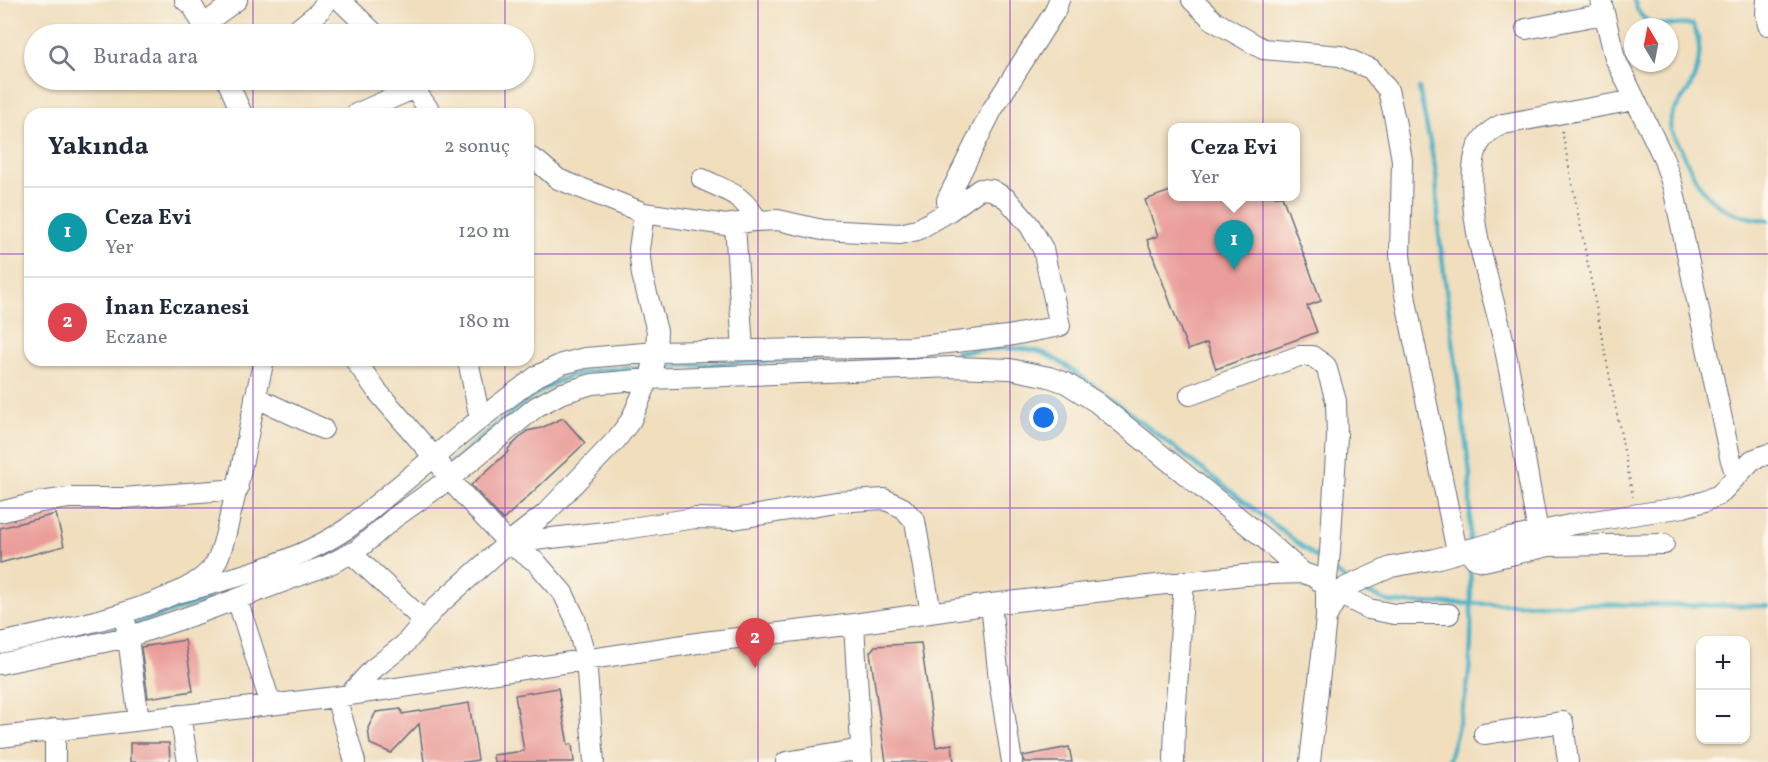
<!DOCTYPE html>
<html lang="tr">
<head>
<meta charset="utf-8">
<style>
  :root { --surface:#fff; --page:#f2f2f3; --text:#1f2937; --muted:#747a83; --line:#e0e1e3; --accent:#0f766e }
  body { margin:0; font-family:Vollkorn,serif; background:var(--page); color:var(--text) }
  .controls { position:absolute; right:18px; bottom:18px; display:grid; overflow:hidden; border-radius:12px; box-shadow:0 2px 4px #0004 }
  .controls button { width:54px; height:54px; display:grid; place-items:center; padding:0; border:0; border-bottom:2px solid var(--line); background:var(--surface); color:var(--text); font:30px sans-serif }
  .compass { position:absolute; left:1624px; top:18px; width:54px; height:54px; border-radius:50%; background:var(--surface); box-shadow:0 2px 4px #0004; rotate:350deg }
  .you { position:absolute; left:1044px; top:418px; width:21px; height:21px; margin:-15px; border:4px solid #fff; border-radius:50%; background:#1a73e8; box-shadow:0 0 0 9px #1a73e833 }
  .badge { display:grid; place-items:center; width:39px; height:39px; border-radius:50%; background:var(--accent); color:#fff; font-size:20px; font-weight:700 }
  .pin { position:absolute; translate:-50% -50px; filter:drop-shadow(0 2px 3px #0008) }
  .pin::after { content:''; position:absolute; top:32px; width:21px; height:18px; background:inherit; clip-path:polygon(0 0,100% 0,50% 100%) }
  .popup { position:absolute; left:1168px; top:123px; width:132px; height:78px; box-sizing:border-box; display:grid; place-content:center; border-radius:12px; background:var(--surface); filter:drop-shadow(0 2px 4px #0005); font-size:20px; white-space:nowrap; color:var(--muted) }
  .popup b { font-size:22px; color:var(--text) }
  .popup::after { content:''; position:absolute; left:50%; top:100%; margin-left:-12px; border:12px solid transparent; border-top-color:var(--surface) }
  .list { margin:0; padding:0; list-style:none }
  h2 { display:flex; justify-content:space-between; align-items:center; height:78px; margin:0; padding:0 24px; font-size:26px }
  h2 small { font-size:20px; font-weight:400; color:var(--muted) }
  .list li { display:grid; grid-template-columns:39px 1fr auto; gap:18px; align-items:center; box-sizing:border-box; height:90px; padding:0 24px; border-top:2px solid var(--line) }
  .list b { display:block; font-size:22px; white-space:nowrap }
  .list p { margin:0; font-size:20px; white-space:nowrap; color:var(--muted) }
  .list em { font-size:20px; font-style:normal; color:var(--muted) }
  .icon { flex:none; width:33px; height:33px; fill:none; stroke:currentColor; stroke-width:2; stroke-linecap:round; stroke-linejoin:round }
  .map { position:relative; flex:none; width:1768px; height:762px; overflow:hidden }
  .search { position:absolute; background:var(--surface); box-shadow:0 2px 4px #0004; left:24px; top:24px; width:510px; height:66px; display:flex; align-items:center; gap:15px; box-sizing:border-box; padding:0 21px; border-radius:33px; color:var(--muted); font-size:22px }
  .panel { position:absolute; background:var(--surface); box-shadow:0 2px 4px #0004; left:24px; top:108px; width:510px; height:258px; border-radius:18px }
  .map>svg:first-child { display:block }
</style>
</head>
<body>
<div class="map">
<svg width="1768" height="762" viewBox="0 0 1768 762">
  <rect width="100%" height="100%" fill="#fbf7ec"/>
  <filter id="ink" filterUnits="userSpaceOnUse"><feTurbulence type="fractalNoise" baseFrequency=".0167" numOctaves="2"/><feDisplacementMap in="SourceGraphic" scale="12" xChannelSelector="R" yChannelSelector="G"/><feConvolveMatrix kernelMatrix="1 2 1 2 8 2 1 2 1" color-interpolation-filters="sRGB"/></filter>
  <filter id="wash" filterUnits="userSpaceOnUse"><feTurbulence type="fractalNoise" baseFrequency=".008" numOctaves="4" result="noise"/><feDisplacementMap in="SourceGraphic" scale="24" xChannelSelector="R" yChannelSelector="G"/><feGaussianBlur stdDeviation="1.35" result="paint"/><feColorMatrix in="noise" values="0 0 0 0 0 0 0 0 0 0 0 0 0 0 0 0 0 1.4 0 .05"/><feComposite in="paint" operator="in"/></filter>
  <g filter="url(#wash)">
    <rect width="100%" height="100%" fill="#f0debd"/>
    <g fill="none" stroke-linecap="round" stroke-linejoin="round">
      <path stroke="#46b0c5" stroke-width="4.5" d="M1634 0C1643 34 1667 22 1693 25 1703 45 1700 67 1690 87 1685 97 1675 106 1671 118 1667 129 1675 137 1680 147 1701 193 1713 216 1768 220
        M1419 88 1436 173 1439 234 1470 474V543
        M956 352C978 350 1019 345 1040 352 1056 357 1071 370 1085 379L1324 563
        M659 367 830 358
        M447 467C480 440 527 394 565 378 590 368 621 369 648 368
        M426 484 440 472
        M301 564 338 549 358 537
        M1333 570 1348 581
        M1357 588 1389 602 1403 603 1768 606
        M131 625 209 599
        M11 652 120 627
        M1448 762C1456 735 1464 709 1468 681 1473 641 1471 601 1470 561"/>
    </g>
    <g id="blocks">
      <path fill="#ea9d9a" d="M1173 190V196H1282L1321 301 1307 306 1317 332 1216 369 1207 343 1188 350 1147 240 1158 236 1145 200Z
        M563 418 585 443 503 520 471 485 509 451 508 449 527 431 541 428Z
        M56 514 64 546 0 563V528Z
        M185 640 193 691 148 698 141 647Z
        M921 643 936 747 952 744 954 762H886L870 652 875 646Z
        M558 688 568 745 572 744 574 762H494L493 755 524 751 515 695Z
        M469 703 478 760 465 762H424L419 724 391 753 370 744 368 728 376 712 401 709 402 714Z
        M130 743H169L170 762H130Z
        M1069 747 1072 762H1024L1023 756Z"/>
    </g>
  </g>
  <g filter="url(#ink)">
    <use href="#blocks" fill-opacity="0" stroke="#666c7f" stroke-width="1.5"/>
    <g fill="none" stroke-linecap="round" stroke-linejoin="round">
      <defs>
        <path id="minor" d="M185 0 192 5 208 34
          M340 0 375 34
          M1192 0 1214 21 1263 49 1340 56 1371 69 1388 90 1395 120 1402 160 1400 255 1406 301 1457 552
          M1601 0 1615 58 1663 157 1673 187 1730 457 1736 475
          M1767 0 1766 13 1768 25
          M203 25 237 0
          M1526 29 1603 14
          M292 34 319 12 327 0
          M227 80 242 114
          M408 80 432 114
          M356 114 415 88
          M528 156 538 162 558 179 644 213 726 225 753 221 778 220 822 230 900 234 917 230 948 212 947 200 992 110 1055 11 1059 0
          M702 179C729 192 741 193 758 221
          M735 224 743 350
          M355 360 377 391 440 464 449 479 508 543 536 562 563 593 575 618 586 659 594 762
          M468 360 480 419
          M1190 395 1299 356H1312L1326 366 1336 401 1337 437 1330 552 1326 587V618
          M255 397 323 429
          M0 512 40 502 69 498H123L238 489
          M1538 532C1526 467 1516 403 1503 339 1491 285 1465 216 1474 160 1477 141 1487 131 1503 124L1635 100
          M508 543 613 531 695 518 734 519 836 502 884 499 903 508 915 521 931 613
          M1468 549 1475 559 1484 561 1549 546 1664 544
          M351 553 424 621
          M173 594C233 579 297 562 348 528L480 419 537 376 562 364 585 358 656 352 912 347 1008 336 1060 326 1043 249 1030 226 1007 199 992 190 980 189 948 212
          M237 599 271 705
          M991 604 999 680 1012 762
          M126 624 139 720
          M854 624 862 762
          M0 643C48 633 190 605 215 564 223 550 226 532 230 516 244 465 251 412 264 360
          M0 664 128 637 202 612 328 565 356 551 394 518 449 479 536 407 560 394 592 384 649 379 954 367 1010 369 1049 377 1066 383 1096 402 1265 539 1303 573
          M349 695 373 669 404 645 436 607 508 543 545 514 616 440 631 420 651 374 656 352 657 331 642 275 639 249 644 213
          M336 697 355 762
          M180 715 188 762
          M55 729V762
          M1484 734 1563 722 1568 762
          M0 737 336 697 704 642 854 624 991 604 1244 575 1303 573 1312 576 1339 594 1346 587 1391 567 1435 559 1510 538 1574 524 1684 507 1705 501 1719 495 1752 460 1768 454
          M786 762 861 749
          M1174 762 1175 718 1184 581
          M1310 762 1326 618 1339 594 1369 609 1394 614H1449"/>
      </defs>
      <use href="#minor" stroke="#666c7f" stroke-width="22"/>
      <path stroke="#666c7f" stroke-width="2" stroke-dasharray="1.5 4.5" stroke-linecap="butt" d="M1562 131 1633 497"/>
      <use href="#minor" stroke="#fff" stroke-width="20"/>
    </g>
  </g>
  <path fill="none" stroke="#7b2cbf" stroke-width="1.5" stroke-opacity="0.55" d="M253 0V34M505 0V34M758 0V762M1010 0V762M1263 0V762M1515 0V762M253 80V114M505 80V114M0 254H30M528 254H1768M253 360V762M505 360V762M0 508H1768"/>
</svg>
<div class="controls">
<button>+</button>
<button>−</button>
</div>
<svg class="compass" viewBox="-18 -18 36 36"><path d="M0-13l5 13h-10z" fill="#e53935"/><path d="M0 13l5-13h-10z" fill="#747a83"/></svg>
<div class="you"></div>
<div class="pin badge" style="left:1234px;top:270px;background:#0f9aa8">1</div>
<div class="popup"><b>Ceza Evi</b>Yer</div>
<div class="pin badge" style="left:755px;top:668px;background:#e0444e">2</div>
<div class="search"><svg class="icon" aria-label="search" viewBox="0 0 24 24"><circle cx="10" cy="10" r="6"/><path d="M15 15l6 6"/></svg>Burada ara</div>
<section class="panel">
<h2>Yakında<small>2 sonuç</small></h2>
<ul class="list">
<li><span class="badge" style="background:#0f9aa8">1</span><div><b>Ceza Evi</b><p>Yer</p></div><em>120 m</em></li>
<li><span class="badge" style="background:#e0444e">2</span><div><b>İnan Eczanesi</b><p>Eczane</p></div><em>180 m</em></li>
</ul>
</section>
</div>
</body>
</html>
